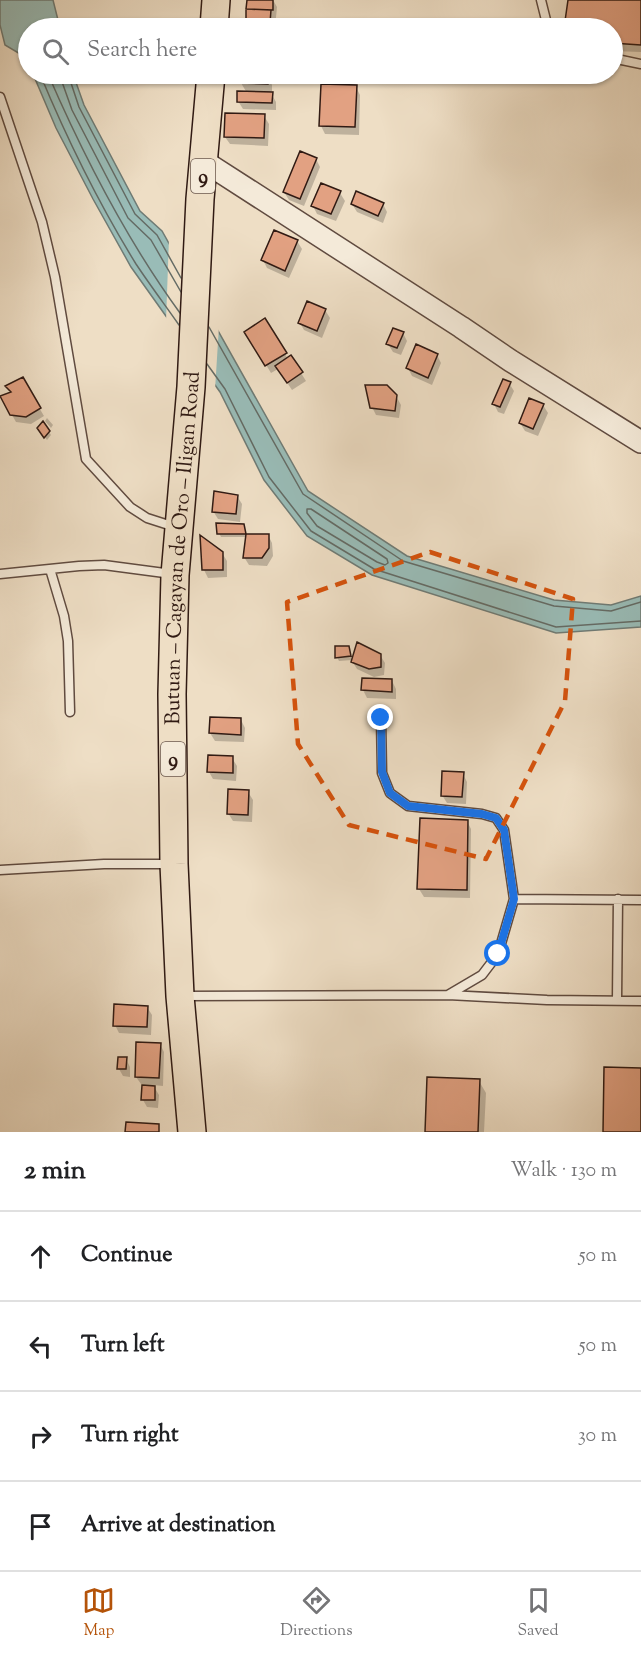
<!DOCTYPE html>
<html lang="en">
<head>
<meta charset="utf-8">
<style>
  :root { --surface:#fff; --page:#f2f2f2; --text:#202124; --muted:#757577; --line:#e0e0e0; --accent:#b45309 }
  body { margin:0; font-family:"Sorts Mill Goudy",serif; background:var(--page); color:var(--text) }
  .stop { position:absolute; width:18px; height:18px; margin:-14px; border:4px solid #1a73e8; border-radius:50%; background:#fff }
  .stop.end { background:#1a73e8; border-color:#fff; box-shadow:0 2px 6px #0008 }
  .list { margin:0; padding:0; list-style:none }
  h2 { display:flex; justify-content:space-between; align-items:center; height:78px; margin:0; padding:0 24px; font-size:26px }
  h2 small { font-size:20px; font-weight:400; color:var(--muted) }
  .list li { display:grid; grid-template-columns:39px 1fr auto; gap:18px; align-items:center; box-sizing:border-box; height:90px; padding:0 24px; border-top:2px solid var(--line) }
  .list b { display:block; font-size:22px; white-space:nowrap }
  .list em { font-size:20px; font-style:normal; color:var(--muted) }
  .icon { flex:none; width:33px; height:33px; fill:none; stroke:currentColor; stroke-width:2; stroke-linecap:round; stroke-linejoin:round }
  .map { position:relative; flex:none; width:641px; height:1132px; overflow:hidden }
  .search { position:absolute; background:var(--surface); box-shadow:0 2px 4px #0004; left:18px; right:18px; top:18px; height:66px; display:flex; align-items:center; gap:15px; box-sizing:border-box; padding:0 21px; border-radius:33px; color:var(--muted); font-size:22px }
  .sheet { height:438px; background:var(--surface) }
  nav { display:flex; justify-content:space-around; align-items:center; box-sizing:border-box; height:84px; border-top:2px solid var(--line); background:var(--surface); font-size:16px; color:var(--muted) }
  nav a { display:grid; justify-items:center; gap:3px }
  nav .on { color:var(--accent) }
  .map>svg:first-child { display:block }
</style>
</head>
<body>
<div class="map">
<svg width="641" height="1132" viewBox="0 0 641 1132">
  <rect width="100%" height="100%" fill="#eedec5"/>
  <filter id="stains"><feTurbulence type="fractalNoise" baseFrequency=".00333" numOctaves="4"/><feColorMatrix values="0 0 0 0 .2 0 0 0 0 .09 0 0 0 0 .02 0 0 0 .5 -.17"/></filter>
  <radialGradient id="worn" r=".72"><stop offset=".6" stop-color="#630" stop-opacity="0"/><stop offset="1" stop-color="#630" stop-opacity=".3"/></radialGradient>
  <path fill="#99bcb7" stroke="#6f7b75" stroke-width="1.5" d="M0 0H53L60 28H28V62L27 58 5 45 0 25Z
    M33 74H73L84 105 140 211 162 231 308 491 407 556 554 600 611 605 641 596V627L556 633 372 575 307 536 264 480 220 392 131 267 93 199 56 128Z"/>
  <path fill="#eedec5" d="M169 238 219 326 215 390 166 322Z"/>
  <path fill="#0003" d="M248 0H273L277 7 275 28H247Z
    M569 0H641V52L612 51V28H566Z
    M249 74H273V76H267L272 85V91H270L276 102V110L243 109 238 101 247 93 241 83 251 76Z
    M356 87 360 95 359 135 325 134 321 126Z
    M264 116 269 124 268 146 230 144 225 137Z
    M316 159 320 167 304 206 289 200 284 192Z
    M340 193 345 201 336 221 317 214 313 206Z
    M352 204H383L387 212 383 223 357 212Z
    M297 241 302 249 289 278 267 268 263 260Z
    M325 310 330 318 322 338 304 330 300 323Z
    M265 320 288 359 291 357 306 381 292 390 278 369 271 373 246 332Z
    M403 333 407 341 401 355 393 352 388 344Z
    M437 355 441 363 432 385 412 376 408 368Z
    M22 379 44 416 31 424 16 422 2 397 11 393 7 387Z
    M509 383 514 391 504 414 498 412 494 404Z
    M396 396 401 405 399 418 376 415 372 407Z
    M543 405 548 413 538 436 525 431 520 423Z
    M47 418 53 425 51 428 45 421Z
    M41 432H49L51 435 47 440Z
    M237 496 242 504 240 522 218 519 213 511Z
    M245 529 246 536 268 535 272 543 273 556 267 566 249 565 244 557 247 537H221L219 533Z
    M222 553 227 561V577L208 578 204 570Z
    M349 647 352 660 339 661 337 657Z
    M380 655 385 663 384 675 374 677 357 669 352 661Z
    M392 681 396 689V699L367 698 363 690Z
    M241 720 245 728 244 742 215 741 210 733Z
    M232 758 237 766 236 781 213 779 209 772Z
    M463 774 467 782 466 804 447 803 442 795Z
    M248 792 253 800 252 822 233 821 228 813Z
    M467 821 471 829 470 898 424 897 419 889Z
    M147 1007 152 1015 151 1035 119 1033 115 1025Z
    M160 1044 164 1052 163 1086 153 1085 159 1095 158 1108 147 1107 143 1100 144 1085 141 1084 136 1077Z
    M126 1059 130 1067V1077L123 1076 119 1069Z
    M429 1078 479 1081 486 1093 484 1132H426Z"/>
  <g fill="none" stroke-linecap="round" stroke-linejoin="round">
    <path stroke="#646b65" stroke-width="1.5" d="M40 74C67 139 99 204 136 264 150 285 165 305 179 325
      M48 74C84 157 126 239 180 313
      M60 74 61 79 72 110 128 218 151 240 181 292
      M68 74 79 107 135 214 157 235 181 278
      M209 327 303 494 403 561 554 606 611 611 641 602
      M207 364 225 389 269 477 311 531 374 569 556 627 641 621
      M307 509H311L387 559 388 563 385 565 377 562 317 526 307 513Z"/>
  </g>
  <path fill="#e2a182" stroke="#301a13" stroke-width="1.5" d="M247 0H273V10L246 9Z
    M568 0H641V45L612 43V28H564Z
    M246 9 271 10 270 23H246Z
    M246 23 271 24V28H246Z
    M240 74 269 75 268 84 239 83Z
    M321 84 357 85 355 127 319 126Z
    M237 91 273 92 272 103 237 102Z
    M225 113 265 114 264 138 224 137Z
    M300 151 317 158 300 199 283 192Z
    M321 183 341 191 331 214 311 206Z
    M356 191 384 203 378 216 351 204Z
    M274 230 298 240 285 271 261 260Z
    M307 301 326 309 317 331 298 323Z
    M265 318 287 353 265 366 244 332Z
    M393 328 404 332 397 348 386 344Z
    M416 344 438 354 428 378 406 368Z
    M291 355 303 372 287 383 275 366Z
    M23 377 41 408 26 417 10 415 0 396 11 392 5 386Z
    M503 379 511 382 500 407 492 404Z
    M365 385H387L397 395 395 411 370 408Z
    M529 398 544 404 533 429 519 423Z
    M43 421 50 431 44 438 37 428Z
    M214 491 238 495 236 514 212 512Z
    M216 523 244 524 246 534H217Z
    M246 534H269V548L262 558H243Z
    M200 535 223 552V570H202Z
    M357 642 381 654V667L369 669 351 662Z
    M335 646H349L351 656 335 658Z
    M362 678 392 679V692L361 690Z
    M210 717 241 718V735L209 733Z
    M208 755 233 756V773L207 772Z
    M442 771 464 772 462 797 441 796Z
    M228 789 249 790 248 815 227 814Z
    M420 818 468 820 467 890 417 889Z
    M114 1004 148 1006 147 1027 113 1026Z
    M136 1042 161 1043 159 1078 135 1077Z
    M118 1057H127L126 1069H117Z
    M604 1067 641 1068V1132H603Z
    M427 1077 480 1079 478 1132H425Z
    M142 1085 155 1086V1100H141Z
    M126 1122 159 1124V1132H125Z"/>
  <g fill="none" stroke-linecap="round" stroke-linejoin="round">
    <defs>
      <path id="service" d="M541 0 548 28
        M612 58 641 64
        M0 97 42 222 55 277 86 459 130 507 147 518 175 527
        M50 569 64 616 68 641 70 712
        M0 574 79 566 104 565 172 574
        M381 718 382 773 390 793 408 806 482 814 496 818 504 830 514 899
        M0 870 104 864H170
        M448 995 482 975 498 954 514 899 641 900
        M183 996 448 995 547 1000 641 1001
        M617 1000 618 899"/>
      <path id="tertiary" d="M205 162 461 327 511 361 641 442"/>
      <g id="trunk">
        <path d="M214 28 216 0"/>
        <path id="s1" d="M192 1132 180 996 174 864 172 694 175 575 191 387 200 199 211 74"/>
      </g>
    </defs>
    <use href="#service" stroke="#604b40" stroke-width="11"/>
    <use href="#tertiary" stroke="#604b40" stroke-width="24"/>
    <use href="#trunk" stroke="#301a13" stroke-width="30"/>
    <use href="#service" stroke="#f4ead9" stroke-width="8"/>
    <use href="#tertiary" stroke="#f4ead9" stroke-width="21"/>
    <use href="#trunk" stroke="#eedec5" stroke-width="27"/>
  </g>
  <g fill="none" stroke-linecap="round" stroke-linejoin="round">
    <path stroke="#1a73e8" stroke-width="8" d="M381 718 382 772 390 793 408 806 482 814 496 818 504 830 514 899 498 954"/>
  </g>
  <path fill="none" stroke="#d6530d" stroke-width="4.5" stroke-dasharray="12 8" stroke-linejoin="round" d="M430 552 573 599 565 701 486 859 349 825 298 744 287 602Z"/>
  <g text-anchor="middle" stroke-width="6" stroke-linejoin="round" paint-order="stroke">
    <g fill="#f4ead9" stroke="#6b584e" stroke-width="1.5">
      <rect x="191" y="159" width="24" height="34" rx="4.5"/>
      <rect x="161" y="742" width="24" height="34" rx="4.5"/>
    </g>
    <g font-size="20" font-weight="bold" fill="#301a13">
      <text x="203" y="183">9</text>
      <text x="173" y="766">9</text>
    </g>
    <g font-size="21" fill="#301a13" stroke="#f4ead9">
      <text dy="7" stroke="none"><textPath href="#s1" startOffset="585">Butuan – Cagayan de Oro – Iligan Road</textPath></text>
    </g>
  </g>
  <rect width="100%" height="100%" filter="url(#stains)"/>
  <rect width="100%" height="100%" fill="url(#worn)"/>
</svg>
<div class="stop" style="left:498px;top:954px"></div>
<div class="stop end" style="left:381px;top:718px"></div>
<div class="search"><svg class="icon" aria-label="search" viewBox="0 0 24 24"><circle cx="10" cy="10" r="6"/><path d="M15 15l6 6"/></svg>Search here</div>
</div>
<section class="sheet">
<h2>2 min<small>Walk · 130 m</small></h2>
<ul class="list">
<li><svg class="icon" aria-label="ahead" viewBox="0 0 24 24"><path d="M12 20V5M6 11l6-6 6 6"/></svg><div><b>Continue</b></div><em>50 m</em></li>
<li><svg class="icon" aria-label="left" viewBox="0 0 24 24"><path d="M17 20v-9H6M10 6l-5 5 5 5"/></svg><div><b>Turn left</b></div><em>50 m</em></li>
<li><svg class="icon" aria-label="right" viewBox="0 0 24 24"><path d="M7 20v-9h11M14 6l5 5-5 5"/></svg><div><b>Turn right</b></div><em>30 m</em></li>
<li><svg class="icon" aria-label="arrive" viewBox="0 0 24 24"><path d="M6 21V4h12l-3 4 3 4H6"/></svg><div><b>Arrive at destination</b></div></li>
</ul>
</section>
<nav>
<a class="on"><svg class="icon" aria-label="map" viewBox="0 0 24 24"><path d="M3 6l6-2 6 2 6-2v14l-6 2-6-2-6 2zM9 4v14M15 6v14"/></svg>Map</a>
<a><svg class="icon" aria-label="directions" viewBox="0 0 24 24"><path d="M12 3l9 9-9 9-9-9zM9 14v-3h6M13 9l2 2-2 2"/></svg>Directions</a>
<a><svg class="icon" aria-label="saved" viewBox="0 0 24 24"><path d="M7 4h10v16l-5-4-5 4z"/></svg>Saved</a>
</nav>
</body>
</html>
